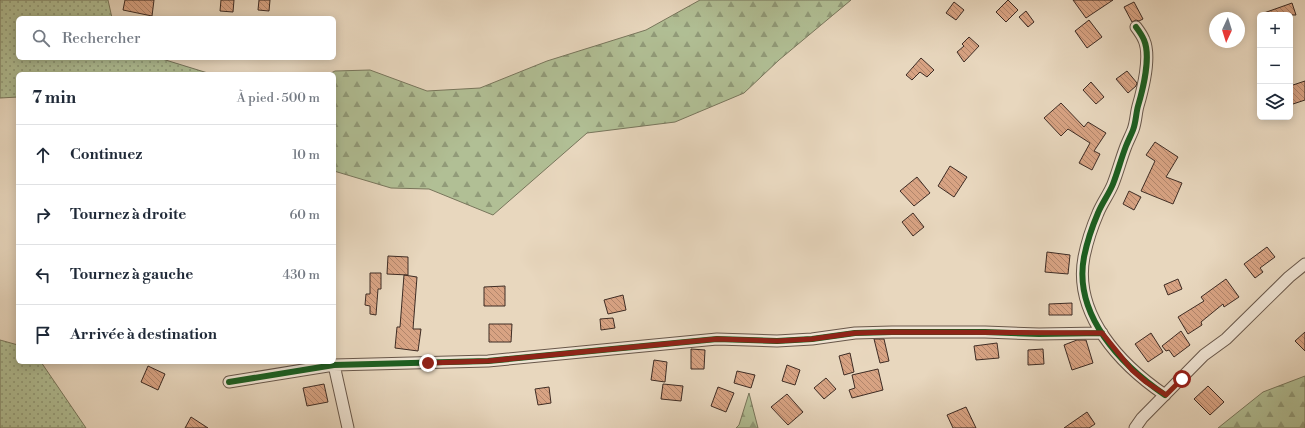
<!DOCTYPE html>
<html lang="fr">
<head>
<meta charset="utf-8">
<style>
  :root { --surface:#fff; --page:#f2f2f3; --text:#1f2937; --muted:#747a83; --line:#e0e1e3 }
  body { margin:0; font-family:"Libre Bodoni",serif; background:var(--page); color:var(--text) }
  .controls { position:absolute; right:12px; top:12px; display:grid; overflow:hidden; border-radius:6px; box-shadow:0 2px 10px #0003 }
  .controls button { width:36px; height:36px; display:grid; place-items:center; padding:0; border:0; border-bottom:1px solid var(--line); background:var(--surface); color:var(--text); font:20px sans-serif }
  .compass { position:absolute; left:1209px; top:12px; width:36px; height:36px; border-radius:50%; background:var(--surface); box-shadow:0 2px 10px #0003; rotate:184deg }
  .stop { position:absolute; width:12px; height:12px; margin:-9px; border:3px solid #8f2418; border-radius:50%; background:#fff }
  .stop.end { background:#8f2418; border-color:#fff; box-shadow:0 1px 4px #0008 }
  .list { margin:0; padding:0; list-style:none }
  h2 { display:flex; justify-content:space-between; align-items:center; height:52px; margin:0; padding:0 16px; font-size:17px }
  h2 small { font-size:13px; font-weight:400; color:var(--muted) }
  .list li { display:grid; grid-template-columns:26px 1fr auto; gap:12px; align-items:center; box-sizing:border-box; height:60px; padding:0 16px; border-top:1px solid var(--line) }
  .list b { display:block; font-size:15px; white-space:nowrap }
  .list em { font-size:13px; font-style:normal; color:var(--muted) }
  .icon { flex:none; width:22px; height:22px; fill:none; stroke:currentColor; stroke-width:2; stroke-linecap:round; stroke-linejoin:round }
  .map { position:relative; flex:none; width:1305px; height:428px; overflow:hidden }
  .search { position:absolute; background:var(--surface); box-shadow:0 2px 10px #0003; left:16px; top:16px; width:320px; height:44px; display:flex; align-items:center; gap:10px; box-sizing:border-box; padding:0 14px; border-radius:6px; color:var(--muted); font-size:15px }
  .panel { position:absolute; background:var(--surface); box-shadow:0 2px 10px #0003; left:16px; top:72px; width:320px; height:292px; border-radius:6px }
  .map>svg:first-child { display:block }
</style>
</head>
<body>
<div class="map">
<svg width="1305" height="428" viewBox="0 0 1305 428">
  <defs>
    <pattern id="grass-dots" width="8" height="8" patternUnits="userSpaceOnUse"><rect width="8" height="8" fill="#b1bf95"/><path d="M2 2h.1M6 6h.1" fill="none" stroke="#919b79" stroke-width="1.8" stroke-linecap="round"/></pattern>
    <pattern id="forest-firs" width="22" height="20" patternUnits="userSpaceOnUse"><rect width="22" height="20" fill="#b1bf95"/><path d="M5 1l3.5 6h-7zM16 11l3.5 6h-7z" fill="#919b79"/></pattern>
    <pattern id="building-back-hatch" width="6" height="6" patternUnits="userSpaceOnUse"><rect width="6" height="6" fill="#d8a383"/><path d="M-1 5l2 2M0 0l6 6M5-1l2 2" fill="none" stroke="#b1856b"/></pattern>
  </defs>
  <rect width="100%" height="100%" fill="#e8d7be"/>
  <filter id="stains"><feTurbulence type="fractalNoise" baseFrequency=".005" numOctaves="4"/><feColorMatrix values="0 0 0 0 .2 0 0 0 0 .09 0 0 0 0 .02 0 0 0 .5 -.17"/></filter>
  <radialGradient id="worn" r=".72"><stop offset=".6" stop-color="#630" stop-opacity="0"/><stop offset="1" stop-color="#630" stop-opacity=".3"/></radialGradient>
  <path fill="url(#grass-dots)" stroke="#78765c" d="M0 0H108L112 18H18V58H159L211 74H18V97L0 98Z
    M0 340 18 345V362H41L86 428H0Z"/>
  <path fill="url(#forest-firs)" stroke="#78765c" d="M700 0H851L779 60 744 93 675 122 587 133 493 215 429 189 391 188 334 171V74H329L335 71 370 70 427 91 480 88 547 61 646 30Z
    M1305 376V428H1218L1263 392Z
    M749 393 758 428H736L739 425Z"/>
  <path fill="url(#building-back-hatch)" stroke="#3e2c24" d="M125 0H154L152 16 123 10Z
    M221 0H234L233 12 220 11Z
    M259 0H270L269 11 258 10Z
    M1008 0 1018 10 1006 22 996 12Z
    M1073 0H1113L1086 18Z
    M954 2 964 10 956 20 946 13Z
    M1134 2 1143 19 1139 21 1136 20 1132 22 1124 7Z
    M1292 3 1296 15H1262L1261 14Z
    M1026 11 1034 22 1028 27 1019 17Z
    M1089 20 1102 37 1087 48 1075 31Z
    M969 37 979 46 964 62 957 52 964 46 962 44Z
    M921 58 934 70 927 77 920 72 912 80 906 75Z
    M1127 71 1137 83 1136 86 1128 93 1116 79Z
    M1305 81V100L1290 105V86Z
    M1091 82 1104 97 1096 104 1083 90Z
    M1061 103 1084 127 1088 122 1106 133 1094 151 1100 154 1092 170 1079 163 1090 143 1068 129 1061 136 1044 118Z
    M1155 142 1178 157 1166 177 1182 183 1173 204 1141 191 1155 161 1146 155Z
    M950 166 967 177 954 197 938 186Z
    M917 177 930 193 914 206 900 191Z
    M1129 191 1141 197 1134 210 1123 204Z
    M913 213 924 227 913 236 902 222Z
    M1267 247 1275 257 1260 268 1263 272 1255 278 1244 264Z
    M1047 252 1070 255 1068 274 1045 272Z
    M388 256 408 257V275L387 274Z
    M370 273H381V289H378L376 315 370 314V306L365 305 366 294H370Z
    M404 275 417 277 413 329H421L418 351 395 348 397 327H400Z
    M1178 279 1182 289 1168 295 1164 285Z
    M1226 279 1239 297 1224 307 1223 304 1201 322 1202 325 1188 334 1178 317 1204 301 1201 297Z
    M505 286V306H484V287Z
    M623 295 626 310 608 314 604 300Z
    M1072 303V315H1049V304Z
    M613 318 615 328 601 330 600 319Z
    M489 324H512L511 342H489Z
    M1181 331 1190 345 1174 357 1169 350 1166 351 1162 346Z
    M1305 332V351L1295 341Z
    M1151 333 1163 352 1148 362 1135 344Z
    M874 339H884L889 361 880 363Z
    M1077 340H1086L1093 363 1072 370 1064 345Z
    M997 343 999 358 976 360 974 346Z
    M691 349 705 350 704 369H691Z
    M1043 349 1044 364 1028 365V350Z
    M850 353 854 372 844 375 839 356Z
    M654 360 667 362 665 382 651 380Z
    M787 365 800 370 795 385 782 381Z
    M148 366 165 374 158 390 141 382Z
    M878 369 883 390 852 398 849 390 855 388 852 375Z
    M737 371 755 375 751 388 734 383Z
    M826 378 836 389 824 399 814 388Z
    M324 384 328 402 307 406 303 388Z
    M663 384 683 386 681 401 661 399Z
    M1208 386 1224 402 1210 415 1194 399Z
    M549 387 551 403 538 405 535 389Z
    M718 387 734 393 726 412 711 406Z
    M787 394 803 412 788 425 771 407Z
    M966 407 976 428H953L947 415Z
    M1087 412 1095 424 1089 428H1064Z
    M191 417 208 428H185Z"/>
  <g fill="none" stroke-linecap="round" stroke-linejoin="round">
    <defs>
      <path id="street" d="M1136 27C1139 31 1142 35 1144 40 1151 56 1143 89 1138 106 1136 113 1136 122 1133 130 1131 135 1128 141 1126 146 1121 159 1118 171 1113 184 1109 194 1102 203 1098 213 1092 227 1087 242 1084 257 1073 315 1121 365 1165 395
        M334 365 348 428
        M229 382 334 365 488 361 717 339 777 341 812 339 855 333 892 332H985L1039 334 1102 333
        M1135 428 1142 418 1204 355 1226 339 1289 277 1305 264"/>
    </defs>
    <use href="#street" stroke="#68574a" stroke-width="13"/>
    <use href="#street" stroke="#f0e5d5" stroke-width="11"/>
    <defs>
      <path id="cycleway" d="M1136 27C1139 31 1142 35 1144 40 1151 56 1143 89 1138 106 1136 113 1136 122 1133 130 1131 135 1128 141 1126 146 1121 159 1118 171 1113 184 1109 194 1102 203 1098 213 1092 227 1087 242 1084 257 1073 315 1121 365 1165 395
        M229 382 334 365 488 361 717 339 777 341 812 339 855 333 892 332H985L1039 334 1102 333"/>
    </defs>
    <use href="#cycleway" stroke="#f0e5d5" stroke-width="8"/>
    <use href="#cycleway" stroke="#1b5e20" stroke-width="6"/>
  </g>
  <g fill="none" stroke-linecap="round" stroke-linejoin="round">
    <path stroke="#8f2418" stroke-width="5" d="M428 363 488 361 717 339 777 341 812 339 855 333 892 332 1102 333 1132 370 1146 382 1166 395 1182 379"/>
  </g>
  <rect width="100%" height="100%" filter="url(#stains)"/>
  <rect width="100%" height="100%" fill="url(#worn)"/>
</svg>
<div class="controls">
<button>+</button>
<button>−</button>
<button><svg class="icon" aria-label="layers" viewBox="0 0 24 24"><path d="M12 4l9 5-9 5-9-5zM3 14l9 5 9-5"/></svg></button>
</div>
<svg class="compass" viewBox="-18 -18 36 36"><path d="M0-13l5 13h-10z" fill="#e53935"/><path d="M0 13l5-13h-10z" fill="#747a83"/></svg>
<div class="stop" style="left:1182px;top:379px"></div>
<div class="stop end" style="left:428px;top:363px"></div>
<div class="search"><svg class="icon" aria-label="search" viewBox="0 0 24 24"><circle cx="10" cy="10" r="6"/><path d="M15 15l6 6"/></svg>Rechercher</div>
<section class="panel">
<h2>7 min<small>À pied · 500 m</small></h2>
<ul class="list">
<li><svg class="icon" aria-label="ahead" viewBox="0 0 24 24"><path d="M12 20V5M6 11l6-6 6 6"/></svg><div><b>Continuez</b></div><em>10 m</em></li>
<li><svg class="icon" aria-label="right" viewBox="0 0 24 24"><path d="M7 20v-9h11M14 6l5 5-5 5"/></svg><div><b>Tournez à droite</b></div><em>60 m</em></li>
<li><svg class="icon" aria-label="left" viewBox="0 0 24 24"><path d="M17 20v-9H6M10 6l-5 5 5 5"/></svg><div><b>Tournez à gauche</b></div><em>430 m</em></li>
<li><svg class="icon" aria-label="arrive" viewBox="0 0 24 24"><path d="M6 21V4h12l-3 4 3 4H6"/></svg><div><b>Arrivée à destination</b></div></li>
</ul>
</section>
</div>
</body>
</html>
